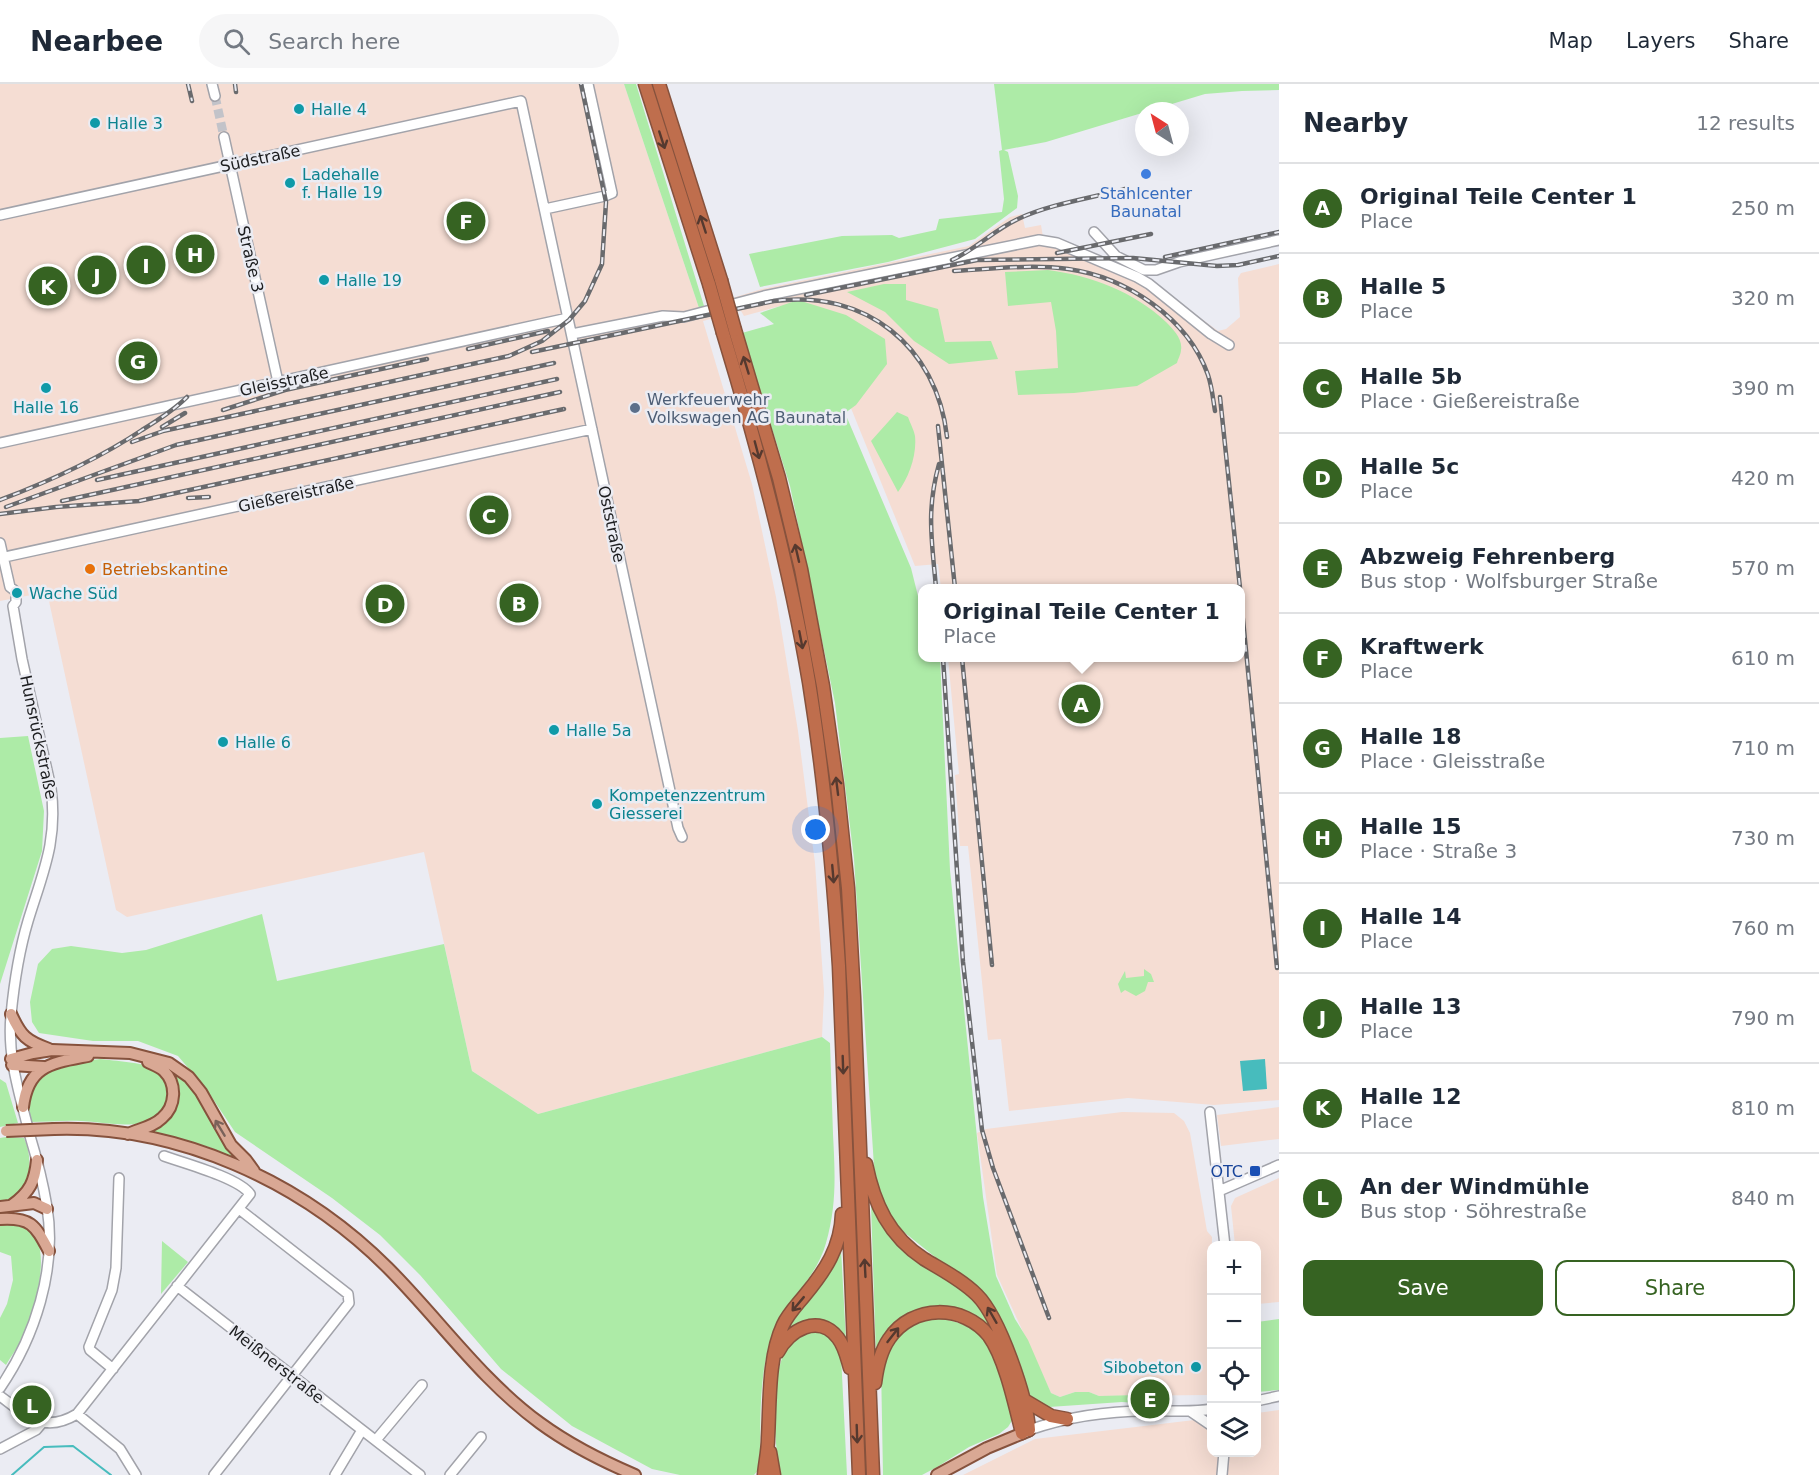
<!DOCTYPE html>
<html lang="en">
<head>
<meta charset="utf-8">
<style>
  :root { --surface:#fff; --page:#f6f6f7; --text:#1f2937; --muted:#747a83; --line:#e0e1e3; --accent:#366322 }
  body { margin:0; font-family:"DejaVu Sans",sans-serif; background:var(--page); color:var(--text) }
  .controls { position:absolute; right:18px; bottom:18px; display:grid; overflow:hidden; border-radius:12px; box-shadow:0 6px 24px #0002 }
  .controls button { width:54px; height:54px; display:grid; place-items:center; padding:0; border:0; border-bottom:2px solid var(--line); background:var(--surface); color:var(--text); font:30px sans-serif }
  .compass { position:absolute; left:1135px; top:18px; width:54px; height:54px; border-radius:50%; background:var(--surface); box-shadow:0 6px 24px #0002; rotate:324deg }
  .you { position:absolute; left:816px; top:746px; width:21px; height:21px; margin:-15px; border:4px solid #fff; border-radius:50%; background:#1a73e8; box-shadow:0 0 0 9px #1a73e833 }
  .badge { display:grid; place-items:center; width:39px; height:39px; border-radius:50%; background:var(--accent); color:#fff; font-size:20px; font-weight:700 }
  .pin { position:absolute; translate:-50% -50%; border:3px solid #fff; box-shadow:0 2px 6px #0006 }
  .popup { position:absolute; left:918px; top:500px; width:327px; height:78px; box-sizing:border-box; display:grid; place-content:center; border-radius:12px; background:var(--surface); filter:drop-shadow(0 2px 4px #0005); font-size:20px; white-space:nowrap; color:var(--muted) }
  .popup b { font-size:22px; color:var(--text) }
  .popup::after { content:''; position:absolute; left:50%; top:100%; margin-left:-12px; border:12px solid transparent; border-top-color:var(--surface) }
  .list { margin:0; padding:0; list-style:none }
  h2 { display:flex; justify-content:space-between; align-items:center; height:78px; margin:0; padding:0 24px; font-size:26px }
  h2 small { font-size:20px; font-weight:400; color:var(--muted) }
  .list li { display:grid; grid-template-columns:39px 1fr auto; gap:18px; align-items:center; box-sizing:border-box; height:90px; padding:0 24px; border-top:2px solid var(--line) }
  .list b { display:block; font-size:22px; white-space:nowrap }
  .list p { margin:0; font-size:20px; white-space:nowrap; color:var(--muted) }
  .list em { font-size:20px; font-style:normal; color:var(--muted) }
  .actions { display:flex; gap:12px; padding:18px 24px }
  .actions a { flex:1; padding:14px 0; border:2px solid var(--accent); border-radius:12px; text-align:center; font-size:21px; color:var(--accent) }
  .actions .main { background:var(--accent); color:#fff }
  .icon { flex:none; width:33px; height:33px; fill:none; stroke:currentColor; stroke-width:2; stroke-linecap:round; stroke-linejoin:round }
  .map { position:relative; flex:none; width:1279px; height:1391px; overflow:hidden }
  header { display:flex; align-items:center; gap:36px; box-sizing:border-box; height:84px; padding:0 30px; background:var(--surface); border-bottom:2px solid var(--line) }
  header strong { font-size:28px }
  nav { display:flex; gap:33px; margin-inline-start:auto; font-size:21px }
  .search { width:420px; height:54px; background:var(--page); display:flex; align-items:center; gap:15px; box-sizing:border-box; padding:0 21px; border-radius:33px; color:var(--muted); font-size:22px }
  main { display:flex }
  aside { flex:1; background:var(--surface) }
  .map>svg:first-child { display:block }
</style>
</head>
<body>
<header>
<strong>Nearbee</strong>
<div class="search"><svg class="icon" aria-label="search" viewBox="0 0 24 24"><circle cx="10" cy="10" r="6"/><path d="M15 15l6 6"/></svg>Search here</div>
<nav><a>Map</a><a>Layers</a><a>Share</a></nav>
</header>
<main>
<div class="map">
<svg width="1279" height="1391" viewBox="0 0 1279 1391">
  <rect width="100%" height="100%" fill="#ebecf3"/>
  <path fill="#f5ddd3" d="M0 0H624L699 224 762 205 969 162 1010 133 1022 130 1025 144 1041 141 1043 153 1149 196 1218 247 1226 245 1240 233 1238 194 1241 189 1279 180V1016L1214 1021 1128 1014 1009 1027 1001 955 988 956 968 762H960L955 691 959 690 948 574H1240V504H941L938 480 915 482 812 228 800 221 780 222 744 232 741 227 703 237 752 400 776 513 798 647 815 779 824 908 822 953 538 1030 472 987 424 768 127 833 116 826 47 508 0 517Z
    M1279 1023V1055L1221 1062 1217 1031Z
    M1122 1028 1174 1029 1184 1037 1190 1049 1207 1147 1212 1153 1210 1311 1099 1312 1089 1308H1075L1060 1313 1051 1309 997 1191 977 1049 986 1045Z
    M1279 1094V1218L1257 1220 1256 1162 1235 1161 1231 1122 1235 1114Z
    M1279 1326V1391H963L1035 1355 1211 1334 1212 1368H1256L1257 1329Z"/>
  <path fill="#adeba7" d="M624 0H636L704 222 699 224Z
    M994 0H1279V6L1242 7 1205 10 1046 58 1004 66 1008 68 1018 112 1017 124 975 155 888 178 760 203 749 170 842 152 892 151 899 154 936 146 939 135 1002 128 1004 115 999 67 1002 66Z
    M1048 186C1092 192 1133 207 1166 238 1173 245 1183 255 1181 266 1181 270 1178 275 1177 279L1137 302 1074 309 1018 311 1015 287 1058 284 1056 247 1051 218 1008 222 1005 188Z
    M884 200H906V216L938 225 945 258 991 257 998 275 949 280 914 257 885 228 847 208Z
    M798 216 846 231 885 255 887 280 856 321 845 329 911 484 922 528V574H940L950 786 983 1113 996 1192 1015 1235 1028 1256 1051 1309 1060 1313 1075 1308H1089L1099 1312 1137 1311 1144 1313 1142 1316 1136 1319 1122 1318 1049 1323 1033 1318 1026 1308 1008 1253 997 1230 984 1212 890 1137 876 1113 854 775 835 619 790 402 742 249 774 240 760 229Z
    M897 328 908 333C910 339 914 346 915 352 917 371 909 393 898 408L871 357Z
    M28 652 44 727 42 767 0 900V654Z
    M262 830 277 897 444 860 472 987 538 1030 822 953 830 959C831 990 832 1020 833 1050 835 1089 837 1121 826 1159 817 1192 790 1214 776 1244 757 1283 761 1341 760 1384L754 1391H680L652 1385 572 1342 501 1285 420 1191 380 1151 332 1114 235 1048 207 1006 178 972 138 957H93L39 949 32 938 30 918 38 880 52 865 71 862 122 869 146 866Z
    M1144 885 1151 890 1154 898H1148L1145 907 1136 912 1125 906 1121 909 1118 900 1125 887 1126 894 1144 892Z
    M100 975C115 977 142 978 155 985 182 1000 167 1035 142 1039 122 1043 101 1038 81 1037 65 1036 47 1038 30 1038 15 988 63 980 100 975Z
    M165 982 187 996 240 1076 209 1063 147 1048 163 1042 173 1032 179 1014 176 996Z
    M0 995 6 999 18 1039 0 1043Z
    M6 1053 24 1054C35 1078 30 1111 0 1119V1054Z
    M871 1121 879 1138 889 1150 969 1210 983 1223 1003 1269 986 1243 922 1227 876 1271Z
    M0 1137C8 1139 20 1139 27 1143 55 1160 34 1230 23 1253 18 1263 11 1272 6 1281L0 1276V1234L7 1220 13 1196 11 1172 0 1168Z
    M162 1157 188 1178 161 1210Z
    M841 1165 846 1257 831 1242 787 1249 785 1244Z
    M935 1234C998 1240 1000 1284 1013 1335L1008 1343 999 1350 969 1363 937 1383 922 1391H883L881 1281C890 1256 908 1239 935 1234Z
    M1279 1235V1306L1257 1308V1238Z
    M813 1245C828 1250 835 1255 841 1271L847 1391H781L779 1385C774 1352 769 1282 792 1256 797 1250 806 1248 813 1245Z"/>
  <path fill="#47bcbd" d="M1265 975 1267 1005 1243 1007 1240 977Z"/>
  <g fill="none" stroke-linecap="round" stroke-linejoin="round">
    <path stroke="#47bcbd" stroke-width="2" d="M12 1391 44 1363 73 1362 111 1391"/>
    <path stroke="#c2c3c9" stroke-width="9" stroke-dasharray="9 4.5" stroke-linecap="butt" d="M215 12 224 53"/>
    <defs>
      <path id="minor" d="M212 0 215 12
        M224 53 278 298
        M545 125 605 112 612 109 588 0
        M0 131 521 17 678 744 682 753
        M1094 148 1116 172 1144 186H1156L1179 178 1279 156
        M572 250 663 232 684 233 764 212 1039 156 1057 159 1137 193 1149 200 1211 250 1229 261
        M0 359 568 234
        M0 459 10 503 14 506
        M0 474 592 345
        M1210 1028 1225 1162
        M1219 1107 1279 1081
        M177 1202 420 1391
        M113 1285 90 1266 89 1263 112 1206 116 1184 119 1094
        M0 1304C35 1253 57 1185 47 1123 43 1099 37 1075 30 1052 20 1011 7 974 11 931 14 900 19 867 28 837 43 788 58 757 51 704L22 575 13 522 16 518V514
        M0 1312C27 1332 44 1350 77 1330L250 1110C239 1094 184 1079 164 1072
        M1256 1317 1279 1312
        M1190 1327 1212 1342
        M77 1330 120 1365 136 1391
        M1029 1346C1067 1333 1107 1327 1147 1327 1169 1326 1190 1329 1212 1325
        M376 1356 422 1301
        M0 1365 36 1346 42 1339
        M214 1391 349 1219 348 1210 239 1125
        M335 1391 362 1346
        M450 1391 481 1353
        M1222 1391 1224 1368"/>
      <path id="major" d="M11 930C21 952 26 957 49 965
        M11 975 33 969 52 966 130 969 169 979 189 993 201 1008 231 1061 246 1076 254 1087
        M12 981 44 983
        M23 1023C28 981 52 979 88 972
        M54 1045C178 1041 301 1097 388 1184 439 1235 481 1296 540 1339 570 1361 602 1377 635 1391
        M128 1050C139 1045 153 1043 162 1034 176 1022 177 1000 164 987 160 983 154 981 148 978
        M12 1121C30 1108 35 1097 37 1076
        M0 1123 34 1119 47 1125
        M0 1135C31 1133 35 1141 49 1167
        M937 1391 987 1364 1028 1347"/>
      <path id="highway" d="M645 0 709 200
        M659 0 721 196
        M735 246 779 394 801 485 823 602 837 700 848 804 854 913 873 1391
        M723 249C758 364 789 479 809 598 824 692 833 787 839 882L859 1391
        M866 1080C874 1120 889 1152 924 1175 942 1186 962 1196 977 1211 1000 1234 1027 1314 1029 1346
        M778 1268C789 1246 819 1229 838 1254 845 1263 847 1274 850 1284
        M875 1299C877 1283 880 1268 889 1255 912 1220 964 1220 989 1252 1005 1274 1015 1321 1022 1349
        M1024 1316 1051 1332 1067 1335
        M770 1368 774 1391
        M764 1391C765 1379 768 1367 768 1354 770 1319 768 1273 783 1241 788 1230 797 1221 805 1211 825 1187 841 1163 842 1130"/>
    </defs>
    <use href="#minor" stroke="#a2a3aa" stroke-width="12"/>
    <use href="#major" stroke="#86523d" stroke-width="14"/>
    <use href="#highway" stroke="#86523d" stroke-width="15"/>
    <use href="#minor" stroke="#fff" stroke-width="9"/>
    <use href="#major" stroke="#d9a894" stroke-width="10"/>
    <use href="#highway" stroke="#bf6e4d" stroke-width="12"/>
    <defs>
      <path id="rail" d="M188 0 192 17
        M235 0 236 8
        M1057 169 1151 150
        M1165 173 1279 148
        M952 176C976 165 994 146 1018 135 1050 120 1091 114 1125 105
        M954 187C992 185 1031 180 1068 185 1126 193 1188 234 1208 291 1212 303 1213 315 1215 327
        M806 211 977 176 1133 174 1217 182 1238 181 1279 172
        M468 265 548 247
        M532 268 774 217C865 205 937 262 947 353
        M1220 313 1240 504
        M223 326 285 306 427 275
        M938 342 955 504
        M162 343 185 329
        M163 347 509 272 542 257 569 236 585 217 602 180 606 118 581 0
        M132 358 169 345
        M97 396 557 295
        M188 414 209 413
        M0 416C50 397 97 376 142 346 158 336 174 326 187 313
        M62 417 560 308
        M6 423 176 361 554 279
        M0 430 56 423 139 417 564 325
        M936 504C932 457 926 427 939 380
        M1240 505 1277 884
        M943 574 963 878 982 1046 993 1084 1049 1234
        M962 574 992 881"/>
    </defs>
    <use href="#rail" stroke="#696a6d" stroke-width="4.5"/>
    <use href="#rail" stroke="#ebecf3" stroke-width="2" stroke-dasharray="7" stroke-linecap="butt"/>
    <defs>
      <path id="major-bridge" d="M6 1047 54 1045"/>
      <path id="highway-bridge" d="M721 196 735 246
        M709 200 723 249"/>
    </defs>
    <use href="#major-bridge" stroke="#86523d" stroke-width="14" stroke-linecap="butt"/>
    <use href="#highway-bridge" stroke="#86523d" stroke-width="15" stroke-linecap="butt"/>
    <use href="#major-bridge" stroke="#d9a894" stroke-width="10"/>
    <use href="#highway-bridge" stroke="#bf6e4d" stroke-width="12"/>
  </g>
  <defs><path id="oneway-shaft" d="M-6 0H5M1.5-3L5.5 0L1.5 3" fill="none" stroke-width="1.6" stroke-linecap="round" stroke-linejoin="round" transform="scale(1.5)"/></defs>
  <g stroke="#55392f">
    <use href="#oneway-shaft" transform="translate(662 56) rotate(72)"/>
    <use href="#oneway-shaft" transform="translate(703 140) rotate(-108)"/>
    <use href="#oneway-shaft" transform="translate(746 281) rotate(-107)"/>
    <use href="#oneway-shaft" transform="translate(757 366) rotate(75)"/>
    <use href="#oneway-shaft" transform="translate(797 469) rotate(-103)"/>
    <use href="#oneway-shaft" transform="translate(801 556) rotate(79)"/>
    <use href="#oneway-shaft" transform="translate(837 702) rotate(-97)"/>
    <use href="#oneway-shaft" transform="translate(833 790) rotate(85)"/>
    <use href="#oneway-shaft" transform="translate(843 981) rotate(88)"/>
    <use href="#oneway-shaft" transform="translate(865 1184) rotate(-93)"/>
    <use href="#oneway-shaft" transform="translate(798 1220) rotate(130)"/>
    <use href="#oneway-shaft" transform="translate(992 1231) rotate(-120)"/>
    <use href="#oneway-shaft" transform="translate(893 1251) rotate(-52)"/>
    <use href="#oneway-shaft" transform="translate(857 1350) rotate(88)"/>
  </g>
  <use stroke="#7a625a" href="#oneway-shaft" transform="translate(220 1044) rotate(-121)"/>
  <g fill="#0f9aa8" stroke="#ebecf3" stroke-width="2">
    <circle cx="299" cy="25" r="6"/>
    <circle cx="95" cy="39" r="6"/>
    <circle cx="290" cy="99" r="6"/>
    <circle cx="324" cy="196" r="6"/>
    <circle cx="46" cy="304" r="6"/>
    <circle cx="17" cy="509" r="6"/>
    <circle cx="554" cy="646" r="6"/>
    <circle cx="223" cy="658" r="6"/>
    <circle cx="597" cy="720" r="6"/>
    <circle cx="1196" cy="1283" r="6"/>
  </g>
  <circle fill="#3f7fe0" stroke="#ebecf3" stroke-width="2" cx="1146" cy="90" r="6"/>
  <circle fill="#5c6f8a" stroke="#ebecf3" stroke-width="2" cx="635" cy="324" r="6"/>
  <circle fill="#e8710a" stroke="#ebecf3" stroke-width="2" cx="90" cy="485" r="6"/>
  <rect fill="#1a4fb4" stroke="#ebecf3" stroke-width="2" x="1249" y="1081" width="12" height="12" rx="3"/>
  <g text-anchor="middle" stroke-width="5" stroke-linejoin="round" paint-order="stroke">
    <g font-size="16" fill="#0d838f" stroke="#ebecf3" text-anchor="start">
      <text x="311" y="31">Halle 4</text>
      <text x="107" y="45">Halle 3</text>
      <text x="302" y="96">Ladehalle<tspan x="302" dy="18">f. Halle 19</tspan></text>
      <text x="336" y="202">Halle 19</text>
      <text x="46" y="329" text-anchor="middle">Halle 16</text>
      <text x="29" y="515">Wache Süd</text>
      <text x="566" y="652">Halle 5a</text>
      <text x="235" y="664">Halle 6</text>
      <text x="609" y="717">Kompetenzzentrum<tspan x="609" dy="18">Giesserei</tspan></text>
      <text x="1184" y="1289" text-anchor="end">Sibobeton</text>
    </g>
    <g font-size="16" fill="#1c1d1f" stroke="#ebecf3">
      <text transform="translate(260 74) rotate(-12)" y="6">Südstraße</text>
      <text transform="translate(251 175) rotate(77)" y="6">Straße 3</text>
      <text transform="translate(284 297) rotate(-12)" y="6">Gleisstraße</text>
      <text transform="translate(296 410) rotate(-12)" y="6">Gießereistraße</text>
      <text transform="translate(612 440) rotate(78)" y="6">Oststraße</text>
      <text transform="translate(39 653) rotate(78)" y="6">Hunsrückstraße</text>
      <text transform="translate(277 1280) rotate(38)" y="6">Meißnerstraße</text>
    </g>
    <g font-size="16" fill="#366cbe" stroke="#ebecf3">
      <text x="1146" y="115">Stahlcenter<tspan x="1146" dy="18">Baunatal</tspan></text>
    </g>
    <g font-size="16" fill="#4e5e75" stroke="#ebecf3" text-anchor="start">
      <text x="647" y="321">Werkfeuerwehr<tspan x="647" dy="18">Volkswagen AG Baunatal</tspan></text>
    </g>
    <g font-size="16" fill="#c56008" stroke="#ebecf3" text-anchor="start">
      <text x="102" y="491">Betriebskantine</text>
    </g>
    <g font-size="16" fill="#164399" stroke="#ebecf3" text-anchor="end">
      <text x="1243" y="1093">OTC</text>
    </g>
  </g>
</svg>
<div class="controls">
<button>+</button>
<button>−</button>
<button><svg class="icon" aria-label="locate" viewBox="0 0 24 24"><circle cx="12" cy="12" r="6"/><path d="M12 2v4M12 18v4M2 12h4M18 12h4"/></svg></button>
<button><svg class="icon" aria-label="layers" viewBox="0 0 24 24"><path d="M12 4l9 5-9 5-9-5zM3 14l9 5 9-5"/></svg></button>
</div>
<svg class="compass" viewBox="-18 -18 36 36"><path d="M0-13l5 13h-10z" fill="#e53935"/><path d="M0 13l5-13h-10z" fill="#747a83"/></svg>
<div class="you"></div>
<div class="pin badge" style="left:1081px;top:620px">A</div>
<div class="popup"><b>Original Teile Center 1</b>Place</div>
<div class="pin badge" style="left:519px;top:519px">B</div>
<div class="pin badge" style="left:489px;top:431px">C</div>
<div class="pin badge" style="left:385px;top:520px">D</div>
<div class="pin badge" style="left:1150px;top:1315px">E</div>
<div class="pin badge" style="left:466px;top:137px">F</div>
<div class="pin badge" style="left:138px;top:277px">G</div>
<div class="pin badge" style="left:195px;top:170px">H</div>
<div class="pin badge" style="left:146px;top:181px">I</div>
<div class="pin badge" style="left:97px;top:191px">J</div>
<div class="pin badge" style="left:48px;top:202px">K</div>
<div class="pin badge" style="left:32px;top:1321px">L</div>
</div>
<aside>
<h2>Nearby<small>12 results</small></h2>
<ul class="list">
<li><span class="badge">A</span><div><b>Original Teile Center 1</b><p>Place</p></div><em>250 m</em></li>
<li><span class="badge">B</span><div><b>Halle 5</b><p>Place</p></div><em>320 m</em></li>
<li><span class="badge">C</span><div><b>Halle 5b</b><p>Place · Gießereistraße</p></div><em>390 m</em></li>
<li><span class="badge">D</span><div><b>Halle 5c</b><p>Place</p></div><em>420 m</em></li>
<li><span class="badge">E</span><div><b>Abzweig Fehrenberg</b><p>Bus stop · Wolfsburger Straße</p></div><em>570 m</em></li>
<li><span class="badge">F</span><div><b>Kraftwerk</b><p>Place</p></div><em>610 m</em></li>
<li><span class="badge">G</span><div><b>Halle 18</b><p>Place · Gleisstraße</p></div><em>710 m</em></li>
<li><span class="badge">H</span><div><b>Halle 15</b><p>Place · Straße 3</p></div><em>730 m</em></li>
<li><span class="badge">I</span><div><b>Halle 14</b><p>Place</p></div><em>760 m</em></li>
<li><span class="badge">J</span><div><b>Halle 13</b><p>Place</p></div><em>790 m</em></li>
<li><span class="badge">K</span><div><b>Halle 12</b><p>Place</p></div><em>810 m</em></li>
<li><span class="badge">L</span><div><b>An der Windmühle</b><p>Bus stop · Söhrestraße</p></div><em>840 m</em></li>
</ul>
<div class="actions"><a class="main">Save</a><a>Share</a></div>
</aside>
</main>
</body>
</html>
